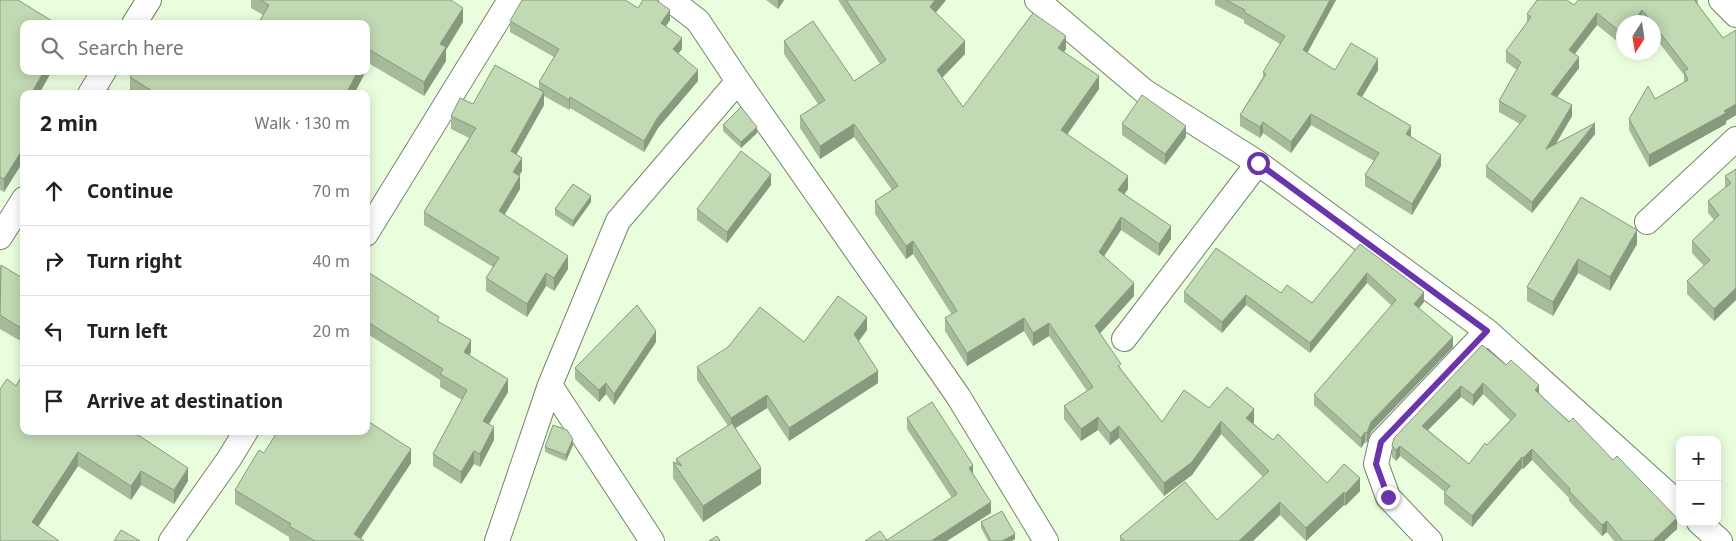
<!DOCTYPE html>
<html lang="en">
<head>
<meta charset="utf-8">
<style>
  :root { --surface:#fff; --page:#f6f6f6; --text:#222; --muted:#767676; --line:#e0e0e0 }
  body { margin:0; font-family:"Noto Sans",sans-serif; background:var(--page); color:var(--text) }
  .controls { position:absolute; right:15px; bottom:15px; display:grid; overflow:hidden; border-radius:10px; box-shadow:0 2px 12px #0003 }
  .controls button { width:45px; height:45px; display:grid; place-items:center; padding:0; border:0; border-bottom:1px solid var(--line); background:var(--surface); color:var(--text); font:25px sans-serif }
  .compass { position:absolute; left:1616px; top:15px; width:45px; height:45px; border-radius:50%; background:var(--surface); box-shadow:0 2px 12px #0003; rotate:192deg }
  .stop { position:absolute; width:15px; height:15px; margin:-11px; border:4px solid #6a34ab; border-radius:50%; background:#fff }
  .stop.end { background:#6a34ab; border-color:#fff; box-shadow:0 1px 5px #0008 }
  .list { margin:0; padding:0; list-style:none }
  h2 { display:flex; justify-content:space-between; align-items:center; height:65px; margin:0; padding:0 20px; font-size:21px }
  h2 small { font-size:16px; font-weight:400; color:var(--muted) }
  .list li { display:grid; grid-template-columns:32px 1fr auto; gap:15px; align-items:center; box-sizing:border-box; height:70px; padding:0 20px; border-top:1px solid var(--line) }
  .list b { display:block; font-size:19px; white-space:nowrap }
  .list em { font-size:16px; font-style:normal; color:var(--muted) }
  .icon { flex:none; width:28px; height:28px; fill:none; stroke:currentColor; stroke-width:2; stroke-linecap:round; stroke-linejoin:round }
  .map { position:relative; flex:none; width:1736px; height:541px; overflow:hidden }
  .search { position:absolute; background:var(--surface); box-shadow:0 2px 12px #0003; left:20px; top:20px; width:350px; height:55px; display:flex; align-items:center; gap:12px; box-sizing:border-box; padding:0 18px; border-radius:10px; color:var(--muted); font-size:19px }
  .panel { position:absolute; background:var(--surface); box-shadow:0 2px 12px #0003; left:20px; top:90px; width:350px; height:345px; border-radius:10px }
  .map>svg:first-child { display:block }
</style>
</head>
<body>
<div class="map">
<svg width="1736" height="541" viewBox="0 0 1736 541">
  <rect width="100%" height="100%" fill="#eafede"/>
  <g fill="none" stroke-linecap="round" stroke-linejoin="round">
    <defs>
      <path id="street" d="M671 0 698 21 738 81 958 396 1046 541
        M1037 0 1144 91 1258 163 1487 331 1381 442 1376 464 1388 497 1430 541
        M1721 0 1736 15
        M134 24 149 0
        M90 94 104 71
        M1647 222 1736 139
        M366 234 510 0
        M0 237 24 199
        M1487 331 1680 505
        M1124 339 1258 163
        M550 385 652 541
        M1699 522 1720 541
        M171 541 229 459 246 431
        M497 541 550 385 618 221 738 81"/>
    </defs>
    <use href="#street" stroke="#748569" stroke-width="26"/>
    <use href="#street" stroke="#fff" stroke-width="24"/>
  </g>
  <path fill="#a7bb9a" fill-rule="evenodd" d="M0 0 20 1 24 94V160L4 192 0 190Z
    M251 0H450L463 22 446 50V61L424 96 370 64 366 71V24L263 15 251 8Z
    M766 0H784L778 9Z
    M838 0H946L935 13 965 54 942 78 963 107 1066 49 1064 52 1099 89 1067 135 1128 189 1124 194 1171 239 1159 256 1121 230 1104 256 1134 296 1100 333 1121 369 1162 422 1209 408 1254 422 1253 423 1273 440 1327 483 1360 491 1345 506 1344 505 1306 541 1280 515 1253 541H1120V536L1217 520 1263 477 1221 434 1192 475 1164 496 1119 438 1110 445 1098 430 1081 441 1064 419V406L1087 391 1049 336 1033 346 1024 331 967 366 945 331V318L952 315 913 254 906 259 875 214V201L892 190 854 137 820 159 800 128V116L818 104 784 54V41L854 81 880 64Z
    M1215 0H1336L1307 53 1335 70H1378L1362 97 1411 137 1441 166 1412 215 1365 186V175L1374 161 1311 125 1291 153 1263 133 1260 138 1240 126V115L1263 77V72L1280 44 1244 23V20L1215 5Z
    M1698 0V5L1723 38 1736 30V115L1726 121V124L1649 167 1629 130V119L1655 99 1684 83V75L1654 36V22H1643L1642 21 1624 22 1623 46 1597 25 1575 54 1579 68 1557 97 1572 116 1556 144 1595 134 1532 213 1486 177V166L1520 124 1499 112V101L1517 70 1506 62V51L1527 22V14L1574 5Z
    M638 8 670 20 666 26 682 49 678 53 698 81 658 128 644 152 570 108 569 110 544 96V105L516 155 522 171 519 176 520 189 504 215 568 269 554 291 546 286 527 317 486 291V278L493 267 424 225V212L469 138 451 129V116L473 104 539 89V82L554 57 510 32V21Z
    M366 71 354 94H135L130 91V77L211 73Z
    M1122 124 1186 137 1165 165 1122 135Z
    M723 125 757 133 741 148 723 131Z
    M1736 169V300L1714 321 1687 294V281L1704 266 1692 253V241L1714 220 1708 213V201L1725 188V176Z
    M771 185 727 243 697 220V209Z
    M1581 197 1637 244 1610 291 1578 273 1553 316 1527 301V287Z
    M591 202 573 227 555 215V209Z
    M1360 244 1424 302 1419 308 1453 347 1371 432 1367 443 1365 442 1361 448 1314 405V395L1392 306 1367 283 1310 353 1246 305 1222 333 1184 302V292L1281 293 1312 303Z
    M0 266 24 279V343L0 329Z
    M366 271 439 322 471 352 469 356 508 392 489 424 494 440 480 467 474 464 461 484 433 466V454L462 400 440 387V380L366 333Z
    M867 330 859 341 878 383 789 441 767 408 735 428 761 484 703 522 673 478V462L676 463V459L728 426 697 380V367L804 342Z
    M656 342 614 405 606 394 599 402 575 379V368Z
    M1482 345 1539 393 1677 529 1664 541H1614L1607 532 1602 536 1569 501V498L1532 460 1523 469 1522 468 1472 527 1444 504V493L1445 492 1400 456 1396 461 1392 457V446ZM1483 394 1510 420 1469 464 1428 430 1461 397 1473 406Z
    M16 386 24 431H133L188 481 174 504 141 485 131 500 78 466 38 526 0 541Z
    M907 418 973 475 991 513 887 540 952 498 907 429Z
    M573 445 566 461 545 452V447Z
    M264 453 411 463 361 539 364 541H290L289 540V537L235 504V490Z
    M981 522 1015 539 1012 541H988L981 528Z"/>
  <path fill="#88997d" d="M778 0H784L778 9Z
    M935 0H946L930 20V7Z
    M1330 0H1336L1303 61V50Z
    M463 8V22L446 50V61L424 96V82L440 44Z
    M670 10V20L661 34V23Z
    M1642 10V22H1633Z
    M1597 13V25L1569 61V50Z
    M1066 36V49L1058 60V48Z
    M682 38V49L673 60V49Z
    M965 41V54L937 83V70Z
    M370 50V64L366 71V57Z
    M1579 57V68L1551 105V94Z
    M1378 59V70L1357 105V94Z
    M698 70V81L658 128 644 152V141L658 117Z
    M44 71H52L39 94H31Z
    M358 71H366L354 94H346Z
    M1099 76V89L1061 143V130Z
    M544 92V105L511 164V151Z
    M570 97V108L569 110V100Z
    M1736 104V115L1726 121V124L1649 167V155Z
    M1572 105V116L1546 160V149Z
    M1311 114V125L1291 153V142Z
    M1263 122V133L1260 138V127Z
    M1595 123V134L1532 213V202Z
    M854 124V137L820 159V146Z
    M1186 126V137L1165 165V154Z
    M1411 126V137L1406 145V134Z
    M757 127V133L741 148V142Z
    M24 147V160L4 192V179Z
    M1441 155V166L1412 215V204Z
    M522 158V171L513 185V172Z
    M771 174V185L727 243V232Z
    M520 176V189L499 224V211Z
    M1128 176V189L1118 203V190Z
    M367 177V190L366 192V178Z
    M591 196V202L573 227V221Z
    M1121 217V230L1099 264V252Z
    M1171 226V239L1159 256V244Z
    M1637 230V244L1610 291V277Z
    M913 241V254L906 259V246Z
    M568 256V269L554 291V278Z
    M1578 259V273L1553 316V302Z
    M546 273V286L527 317V304Z
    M1367 273V283L1310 353V343Z
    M1134 283V296L1095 339V326Z
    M1736 288V300L1714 321V309Z
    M1424 292V302L1414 314V304Z
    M1246 295V305L1222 333V322Z
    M867 317V330L854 347V334Z
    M1024 318V331L967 366V353Z
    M1049 323V336L1033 346V333Z
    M656 331V342L614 405V394Z
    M1453 337V347L1371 432 1367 443V433L1371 422Z
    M471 340V352L464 365V352Z
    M878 371V383L789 441V428Z
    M508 379V392L483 434V421Z
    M606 383V394L599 402V390Z
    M1483 383V394L1473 406V395Z
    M1539 385V396L1535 390Z
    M1461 386V397L1422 436V426Z
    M767 395V408L731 431V418Z
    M1254 409V422L1246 431V418Z
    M1098 417V430L1081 441V429Z
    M1221 421V434L1192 475 1164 496V483Z
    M1119 426V438L1110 445V433Z
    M494 427V440L480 467V454Z
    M1365 432V442L1361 448V438Z
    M573 439V445L566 461V455Z
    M1400 446V456L1396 461V450Z
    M411 449V463L359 541 354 534Z
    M1532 449V460L1523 469V458Z
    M474 451V464L461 484V472Z
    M78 452V466L32 536V522Z
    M1522 457V468L1472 527V516Z
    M973 465V476L969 468Z
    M188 468V481L174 504V490Z
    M761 468V484L703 522V506Z
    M141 471V485L131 500V486Z
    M1360 478V491L1345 506V494Z
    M1344 492V505L1306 541V528Z
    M991 502V513L947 541H931Z
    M1280 502V515L1253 541H1239Z
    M1677 518V529L1664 541H1653Z
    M1607 521V532L1602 536V525Z
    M1015 534V539L1012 541H1002Z"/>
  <path fill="#c2dab3" stroke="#88997d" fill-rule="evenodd" d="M0 0H18L57 24H24V71H44L31 94H24V106L23 108H24V147L4 179 0 177Z
    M260 0H451L463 8 440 44 446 47 424 82 370 50 366 57V24H258L269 5Z
    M522 0H625L638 8 643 0H656L670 10 661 23 682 38 673 49 698 70 658 117 644 141 570 97 569 100 539 82 559 49 510 21Z
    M846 0H935L930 7 965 41 937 70 963 107 1033 13 1066 36 1058 48 1099 76 1061 130 1128 176 1118 190 1171 226 1159 244 1121 217 1099 252 1134 283 1095 326 1121 364 1118 366 1162 422 1184 390 1209 408 1227 387 1254 409 1246 418 1273 440 1278 434 1327 483 1344 464 1360 478 1345 494 1344 492 1306 528 1280 502 1239 541H1124L1120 536 1185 482 1217 520 1269 471 1221 421 1192 462 1164 483 1119 426 1110 433 1098 417 1081 429 1064 406 1093 387 1049 323 1033 333 1024 318 967 353 945 318 957 311 913 241 906 246 875 201 898 186 854 124 820 146 800 116 825 100 784 41 813 21 854 81 886 60Z
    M1226 0H1330L1303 50 1335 70 1351 43 1378 59 1357 94 1411 126 1406 134 1441 155 1412 204 1365 175 1379 153 1311 114 1291 142 1263 122 1260 127 1240 115 1266 74 1263 72 1285 36 1244 12 1245 10Z
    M1537 0H1567L1574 5 1578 0H1697L1695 1 1723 38 1736 30V104L1724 111 1726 113 1649 155 1629 119 1648 86 1655 99 1688 80 1684 71 1688 69 1654 25V22H1652L1642 10 1633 22H1624L1623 34 1597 13 1569 50 1579 57 1551 94 1572 105 1546 149 1595 123 1532 202 1486 166 1526 116 1499 101 1521 62 1506 51 1531 17 1527 14Z
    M495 65 544 92 511 151 522 158 513 172 520 176 499 211 568 256 554 278 546 273 527 304 486 278 499 258 424 212 476 128 451 116 460 98 473 104Z
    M134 71H209L211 73 212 71H358L346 94H157L130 77Z
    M108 89 116 94H105Z
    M1142 95 1186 126 1165 154 1122 124Z
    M741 107 757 127 741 142 723 125Z
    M741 151 771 174 727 232 697 209Z
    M1736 169V288L1714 309 1687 281 1710 260 1692 241 1719 215 1708 201 1731 183 1725 176Z
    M573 184 591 196 573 221 555 209Z
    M1581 197 1637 230 1610 277 1578 259 1553 302 1527 287Z
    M1360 244 1424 292 1414 304 1453 337 1371 422 1367 433 1365 432 1361 438 1314 395 1396 300 1367 273 1310 343 1246 295 1222 322 1184 292 1216 248 1281 293 1287 285 1312 303Z
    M1 265 24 279V330L0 315Z
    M366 271 439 317 437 321 471 340 464 352 508 379 483 421 494 427 480 454 474 451 461 472 433 454 467 390 440 374 443 369 366 321Z
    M838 296 867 317 854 334 878 371 789 428 767 395 731 418 697 367 728 347 760 307 804 342Z
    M637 305 656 331 614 394 606 383 599 390 575 368Z
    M1482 345 1506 365 1511 360 1539 385 1535 390 1569 422 1573 418 1613 460 1617 456 1677 518 1653 541H1623L1607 521 1602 525 1569 491 1570 489 1532 449 1523 458 1522 457 1472 516 1444 493 1450 486 1400 446 1396 450 1392 446 1394 438ZM1483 383 1516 415 1487 445 1485 443 1469 464 1422 426 1461 386 1473 395Z
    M24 372V431H132L188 468 174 490 141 471 131 486 78 452 32 522 59 541H0V389L7 379 16 386Z
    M932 402 973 465 969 468 991 502 931 541H865L880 531 887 540 957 494 907 418Z
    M366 420 411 449 354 534 364 541H315L289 526 291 524 235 490 259 450 264 453 278 431H366Z
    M732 423 761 468 703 506 673 462 682 466 676 459Z
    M553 425 567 430 573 439 566 455 545 447Z
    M1002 511 1015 534 1002 541H991L981 522Z
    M121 530 140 541H114Z
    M717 536 720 541H709Z"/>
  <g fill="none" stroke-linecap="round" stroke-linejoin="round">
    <path stroke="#6a34ab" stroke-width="6" d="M1258 163 1487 331 1381 442 1376 464 1388 497"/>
  </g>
</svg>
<div class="controls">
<button>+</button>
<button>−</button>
</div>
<svg class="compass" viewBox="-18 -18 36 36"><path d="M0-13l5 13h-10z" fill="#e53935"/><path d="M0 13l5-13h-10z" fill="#767676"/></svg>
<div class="stop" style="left:1258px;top:163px"></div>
<div class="stop end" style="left:1388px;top:497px"></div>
<div class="search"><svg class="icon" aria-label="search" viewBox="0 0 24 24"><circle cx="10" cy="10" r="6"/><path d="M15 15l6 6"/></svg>Search here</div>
<section class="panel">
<h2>2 min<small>Walk · 130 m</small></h2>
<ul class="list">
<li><svg class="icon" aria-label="ahead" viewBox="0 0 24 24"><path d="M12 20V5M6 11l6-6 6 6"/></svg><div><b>Continue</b></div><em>70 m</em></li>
<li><svg class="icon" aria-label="right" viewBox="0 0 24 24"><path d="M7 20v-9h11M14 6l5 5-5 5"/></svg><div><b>Turn right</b></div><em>40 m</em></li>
<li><svg class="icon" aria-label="left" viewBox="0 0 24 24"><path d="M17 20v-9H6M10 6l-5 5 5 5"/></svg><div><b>Turn left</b></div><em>20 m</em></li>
<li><svg class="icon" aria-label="arrive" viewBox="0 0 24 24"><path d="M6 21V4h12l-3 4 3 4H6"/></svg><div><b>Arrive at destination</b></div></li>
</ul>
</section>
</div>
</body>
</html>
